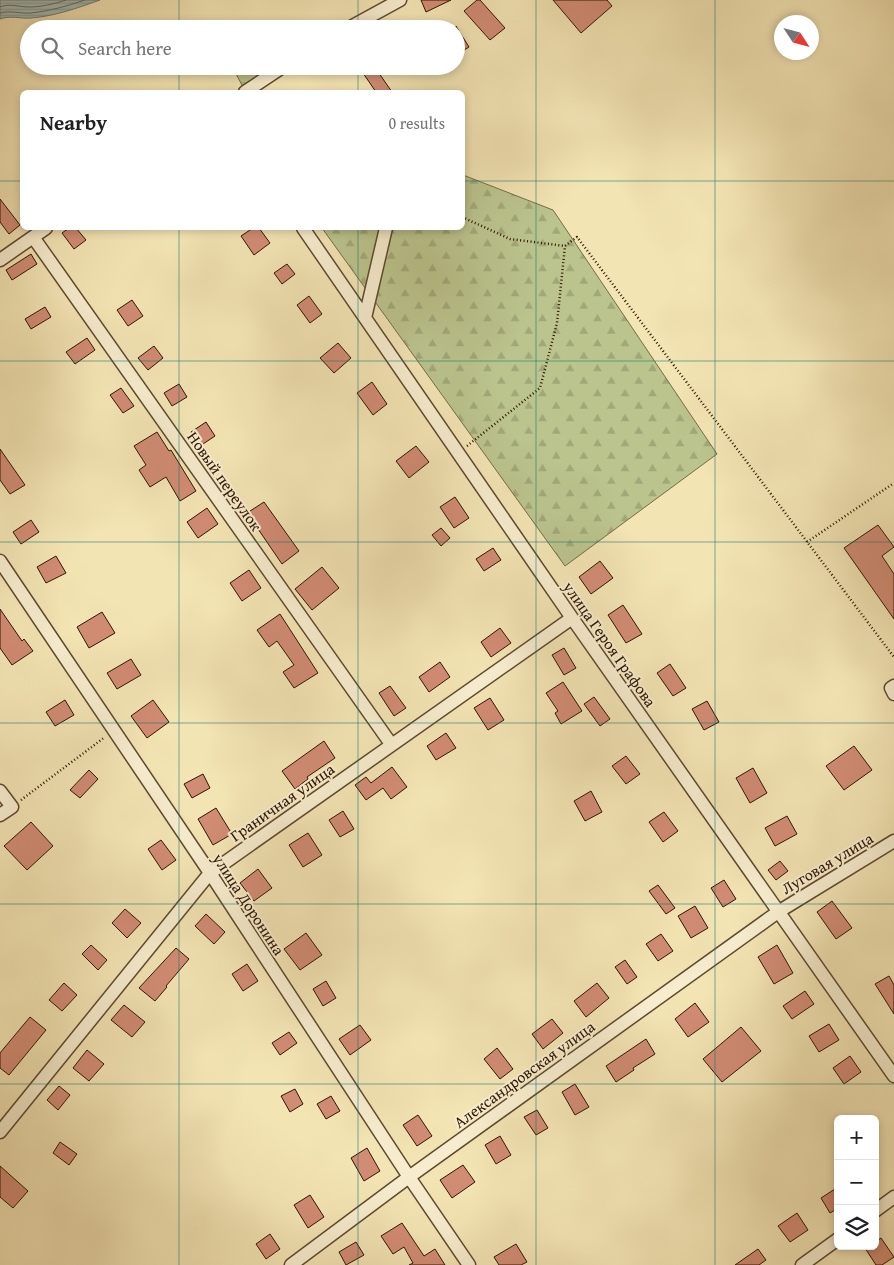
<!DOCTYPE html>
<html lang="en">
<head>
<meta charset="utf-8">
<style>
  :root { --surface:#fff; --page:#f6f6f6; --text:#202124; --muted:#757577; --line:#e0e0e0 }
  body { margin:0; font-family:"Gentium Book Plus",serif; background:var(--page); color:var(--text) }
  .controls { position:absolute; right:15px; bottom:15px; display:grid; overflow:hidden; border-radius:8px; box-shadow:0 2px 8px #0003 }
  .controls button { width:45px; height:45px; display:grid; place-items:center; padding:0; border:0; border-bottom:1px solid var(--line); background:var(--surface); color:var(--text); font:25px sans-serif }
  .compass { position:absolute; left:774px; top:15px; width:45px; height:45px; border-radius:50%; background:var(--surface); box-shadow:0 2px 8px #0003; rotate:126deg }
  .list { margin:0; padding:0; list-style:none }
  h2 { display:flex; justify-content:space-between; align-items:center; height:65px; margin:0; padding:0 20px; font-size:21px }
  h2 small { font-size:16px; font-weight:400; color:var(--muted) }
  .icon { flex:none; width:28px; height:28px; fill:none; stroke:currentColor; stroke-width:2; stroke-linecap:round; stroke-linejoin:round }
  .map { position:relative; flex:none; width:894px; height:1265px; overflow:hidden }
  .search { position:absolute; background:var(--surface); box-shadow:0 2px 8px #0003; left:20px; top:20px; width:445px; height:55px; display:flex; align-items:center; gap:12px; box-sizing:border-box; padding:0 18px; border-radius:28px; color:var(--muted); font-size:19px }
  .panel { position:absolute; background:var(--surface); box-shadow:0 2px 8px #0003; left:20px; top:90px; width:445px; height:140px; border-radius:8px }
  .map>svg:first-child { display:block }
</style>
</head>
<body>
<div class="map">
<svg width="894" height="1265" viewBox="0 0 894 1265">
  <defs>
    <pattern id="forest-firs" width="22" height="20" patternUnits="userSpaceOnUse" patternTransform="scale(1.25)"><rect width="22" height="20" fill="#bbc48d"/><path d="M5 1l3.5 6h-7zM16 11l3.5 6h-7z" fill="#a1a878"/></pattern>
    <pattern id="park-crowns" width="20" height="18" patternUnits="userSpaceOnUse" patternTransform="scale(1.25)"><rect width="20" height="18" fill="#bbc48d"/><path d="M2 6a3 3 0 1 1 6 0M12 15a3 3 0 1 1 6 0" fill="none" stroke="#a1a878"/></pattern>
    <pattern id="water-rules" width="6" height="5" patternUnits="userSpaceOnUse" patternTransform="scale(1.25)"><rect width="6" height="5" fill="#9fbcb7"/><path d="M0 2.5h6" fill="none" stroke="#89a19c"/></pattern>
  </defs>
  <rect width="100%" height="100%" fill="#f3e4b4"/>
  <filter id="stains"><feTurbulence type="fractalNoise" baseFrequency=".004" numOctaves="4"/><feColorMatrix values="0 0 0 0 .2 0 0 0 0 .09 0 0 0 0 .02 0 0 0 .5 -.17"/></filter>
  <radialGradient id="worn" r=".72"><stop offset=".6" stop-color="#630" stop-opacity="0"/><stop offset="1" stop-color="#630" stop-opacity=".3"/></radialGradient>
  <path fill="url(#forest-firs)" stroke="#746c46" d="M463 175 553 210 717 454 565 566 322 228H462Z"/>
  <path fill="url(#park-crowns)" stroke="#746c46" d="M232 66H282L244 89Z"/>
  <path fill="url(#water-rules)" stroke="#72796e" d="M0 0H100C77 8 56 16 31 18 20 19 11 15 0 19Z"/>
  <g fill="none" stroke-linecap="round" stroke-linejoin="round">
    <path stroke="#66685c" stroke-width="1" d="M0 7C10 3 18 7 29 7 41 7 54 4 66 0
      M0 13C11 10 20 14 31 13 50 11 67 6 85 0"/>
  </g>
  <path fill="#d18c74" stroke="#2e1500" d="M421 0H451L426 12Z
    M477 0H480L505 28 490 40 464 11Z
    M553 0H607L612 6 581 33Z
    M456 26 469 47 456 55Z
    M373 66H374L392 92H376L363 73Z
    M0 199 20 225 9 234 0 222Z
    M69 228H76L86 240 74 249 62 233Z
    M253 228H259L270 243 254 255 241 236Z
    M31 254 37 264 12 280 6 270Z
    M287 264 295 274 282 284 274 273Z
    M309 296 322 314 310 323 297 305Z
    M132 300 143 316 128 326 117 310Z
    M45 307 51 317 31 329 25 319Z
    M87 338 95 350 75 364 66 352Z
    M338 343 351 358 334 373 320 358Z
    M154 346 163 358 148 370 138 358Z
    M372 382 387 404 373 415 357 393Z
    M179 384 187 397 172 406 164 393Z
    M121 388 134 406 123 413 110 395Z
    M206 422 215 436 200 446 191 432Z
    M157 432 169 451 171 450 196 491 180 501 166 477 150 487 139 470 146 465 134 446Z
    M416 446 429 462 409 478 396 461Z
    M0 449 25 485 10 494 0 480Z
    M455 497 469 518 454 528 440 507Z
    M264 502 299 551 282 564 247 513Z
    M207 508 218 524 198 538 187 522Z
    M31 520 39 532 21 544 13 532Z
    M878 525 894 547 882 556 894 574V619L844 548Z
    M441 528 450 538 441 546 432 535Z
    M493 548 501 560 484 571 476 559Z
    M56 556 66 573 46 583 37 567Z
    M600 561 613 578 591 594 579 577Z
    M322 567 339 588 312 610 295 589Z
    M249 570 261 588 242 601 230 583Z
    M623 605 642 634 626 643 608 615Z
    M0 609 22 641 24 639 33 651 12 665 0 648Z
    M102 612 115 633 89 648 77 627Z
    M280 614 318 673 294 688 283 672 294 665 277 641 269 647 257 630Z
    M500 628 511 643 491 657 481 642Z
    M564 648 576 668 564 675 552 655Z
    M131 659 141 675 117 689 107 673Z
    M440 662 450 677 429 692 419 677Z
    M670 664 686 688 673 696 657 673Z
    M563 682 582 711 561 724 555 713 558 711 546 693Z
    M390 686 406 708 394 716 379 693Z
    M594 697 610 719 600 726 584 704Z
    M490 698 504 720 488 730 474 708Z
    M65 700 74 715 55 726 46 712Z
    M153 700 169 722 147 738 131 716Z
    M707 701 719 722 704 730 692 709Z
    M446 733 456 748 436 760 427 746Z
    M324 741 335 758 307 777 308 779 295 789 282 771Z
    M854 746 872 770 844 790 826 766Z
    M626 756 640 774 626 784 612 766Z
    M392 767 407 787 391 799 383 788 366 800 355 785 366 777 371 783Z
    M753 768 767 793 750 803 736 778Z
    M89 770 98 779 80 798 70 790Z
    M203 774 210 788 192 798 184 784Z
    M591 791 602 812 585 821 574 801Z
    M216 808 232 834 213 845 198 819Z
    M343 811 354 829 340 837 329 820Z
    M664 812 678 831 663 842 649 822Z
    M787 816 797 834 775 846 765 828Z
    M31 822 53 846 27 870 4 846Z
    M308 833 322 855 303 867 289 845Z
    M161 840 176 860 162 870 148 849Z
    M780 861 788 871 776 880 768 870Z
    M258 869 272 888 254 901 240 883Z
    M724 880 736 899 723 907 711 888Z
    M658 885 675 908 666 914 649 891Z
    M832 901 852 928 836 939 817 912Z
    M695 906 708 928 691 938 678 916Z
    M125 909 141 923 127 938 112 923Z
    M206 914 225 932 214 944 195 926Z
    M306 933 322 955 300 970 284 949Z
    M661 934 673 951 658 961 646 944Z
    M91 945 107 960 98 970 82 954Z
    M777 945 793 973 774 984 758 957Z
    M176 948 189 959 166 986 167 987 155 1001 139 988Z
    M625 960 637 977 627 984 615 967Z
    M247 964 258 981 243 991 232 974Z
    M889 976 894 985V1014L875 984Z
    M326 981 336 998 323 1006 313 989Z
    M64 983 77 995 62 1011 49 1000Z
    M597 983 609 998 586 1017 574 1001Z
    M805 991 814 1004 792 1019 783 1006Z
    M695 1003 709 1022 688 1037 675 1019Z
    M124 1005 145 1022 132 1037 111 1020Z
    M30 1017 46 1030 9 1075 0 1068V1053Z
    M552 1019 563 1033 543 1049 532 1034Z
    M829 1024 839 1040 819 1052 809 1036Z
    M360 1025 371 1040 350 1055 339 1039Z
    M741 1027 761 1051 722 1082 703 1059Z
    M289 1032 297 1043 280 1055 272 1043Z
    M646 1039 655 1054 633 1068 634 1070 616 1082 606 1066Z
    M497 1048 513 1069 500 1079 484 1059Z
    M87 1050 104 1064 89 1081 73 1068Z
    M850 1056 861 1072 844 1084 833 1068Z
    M575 1084 589 1107 575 1115 562 1092Z
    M59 1086 70 1095 58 1110 47 1100Z
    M295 1089 303 1104 290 1112 281 1096Z
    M331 1096 340 1111 326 1119 317 1104Z
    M537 1110 548 1128 536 1135 524 1117Z
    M418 1115 432 1136 417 1146 403 1125Z
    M500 1136 511 1155 496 1164 485 1145Z
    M60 1142 77 1154 69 1165 53 1153Z
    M367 1148 380 1171 364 1181 351 1158Z
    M463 1165 475 1182 452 1198 440 1180Z
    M0 1166 28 1191 13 1208 0 1197Z
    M838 1187V1208L830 1213 821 1198Z
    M310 1195 324 1217 308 1228 294 1205Z
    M797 1213 808 1230 790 1242 778 1226Z
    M402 1223 424 1256 435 1249 445 1265H409L413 1263 404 1247 393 1254 381 1236Z
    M270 1234 280 1249 266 1259 256 1244Z
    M881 1238 894 1257 882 1265H876L865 1248 869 1246H875V1242Z
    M356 1242 364 1255 346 1265 339 1252Z
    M516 1244 527 1262 521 1265H499L494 1257Z
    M758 1249 766 1260 759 1265H735Z"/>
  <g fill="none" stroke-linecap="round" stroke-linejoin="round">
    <defs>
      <path id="street" d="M347 29 400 0
        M245 92 284 66
        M303 228 572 618 894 1076
        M33 237 391 744
        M0 260 46 228
        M365 318 386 228
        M0 561 210 873 409 1177 469 1265
        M894 686 891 688 894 694
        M0 791 12 807 0 815
        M0 1132 210 873 572 618
        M875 1211 894 1197
        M291 1265 409 1177 778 912 894 841
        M802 1265 838 1239"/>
    </defs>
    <use href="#street" stroke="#5f492d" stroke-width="15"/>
    <path stroke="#2e1500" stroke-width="2.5" stroke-dasharray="1 2.5" stroke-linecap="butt" d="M462 217 510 239 565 246
      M467 446 540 388 557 323 565 246 577 237 894 657
      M807 542 894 483
      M21 800 105 737"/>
    <use href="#street" stroke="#f7edce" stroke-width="12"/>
  </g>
  <path fill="none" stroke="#0f766e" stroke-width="1" stroke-opacity="0.55" d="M179 0V29M358 0V29M536 0V1265M715 0V1265M179 66V92M358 66V92M0 181H22M462 181H894M179 228V1265M358 228V1265M0 361H894M0 542H894M0 723H894M0 904H894M0 1084H894"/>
  <g text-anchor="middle" stroke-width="4" stroke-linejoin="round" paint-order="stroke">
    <g font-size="16" fill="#2e1500" stroke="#f7edce">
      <text transform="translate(225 481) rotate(55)" y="6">Новый переулок</text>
      <text transform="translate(610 644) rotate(55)" y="6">улица Героя Графова</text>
      <text transform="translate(282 802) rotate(-35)" y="6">Граничная улица</text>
      <text transform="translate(827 863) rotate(-31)" y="6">Луговая улица</text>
      <text transform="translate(249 904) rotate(57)" y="6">улица Доронина</text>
      <text transform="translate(524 1074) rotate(-36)" y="6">Александровская улица</text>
    </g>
  </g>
  <rect width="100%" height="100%" filter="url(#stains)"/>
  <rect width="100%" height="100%" fill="url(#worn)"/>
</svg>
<div class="controls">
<button>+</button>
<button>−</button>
<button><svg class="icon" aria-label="layers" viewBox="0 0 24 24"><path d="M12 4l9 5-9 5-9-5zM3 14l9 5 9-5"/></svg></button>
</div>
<svg class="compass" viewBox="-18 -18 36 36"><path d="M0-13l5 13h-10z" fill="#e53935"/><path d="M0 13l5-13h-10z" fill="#757577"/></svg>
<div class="search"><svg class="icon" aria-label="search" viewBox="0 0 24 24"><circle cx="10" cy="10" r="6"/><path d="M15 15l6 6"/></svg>Search here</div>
<section class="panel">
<h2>Nearby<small>0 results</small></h2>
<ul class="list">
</ul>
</section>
</div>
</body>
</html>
